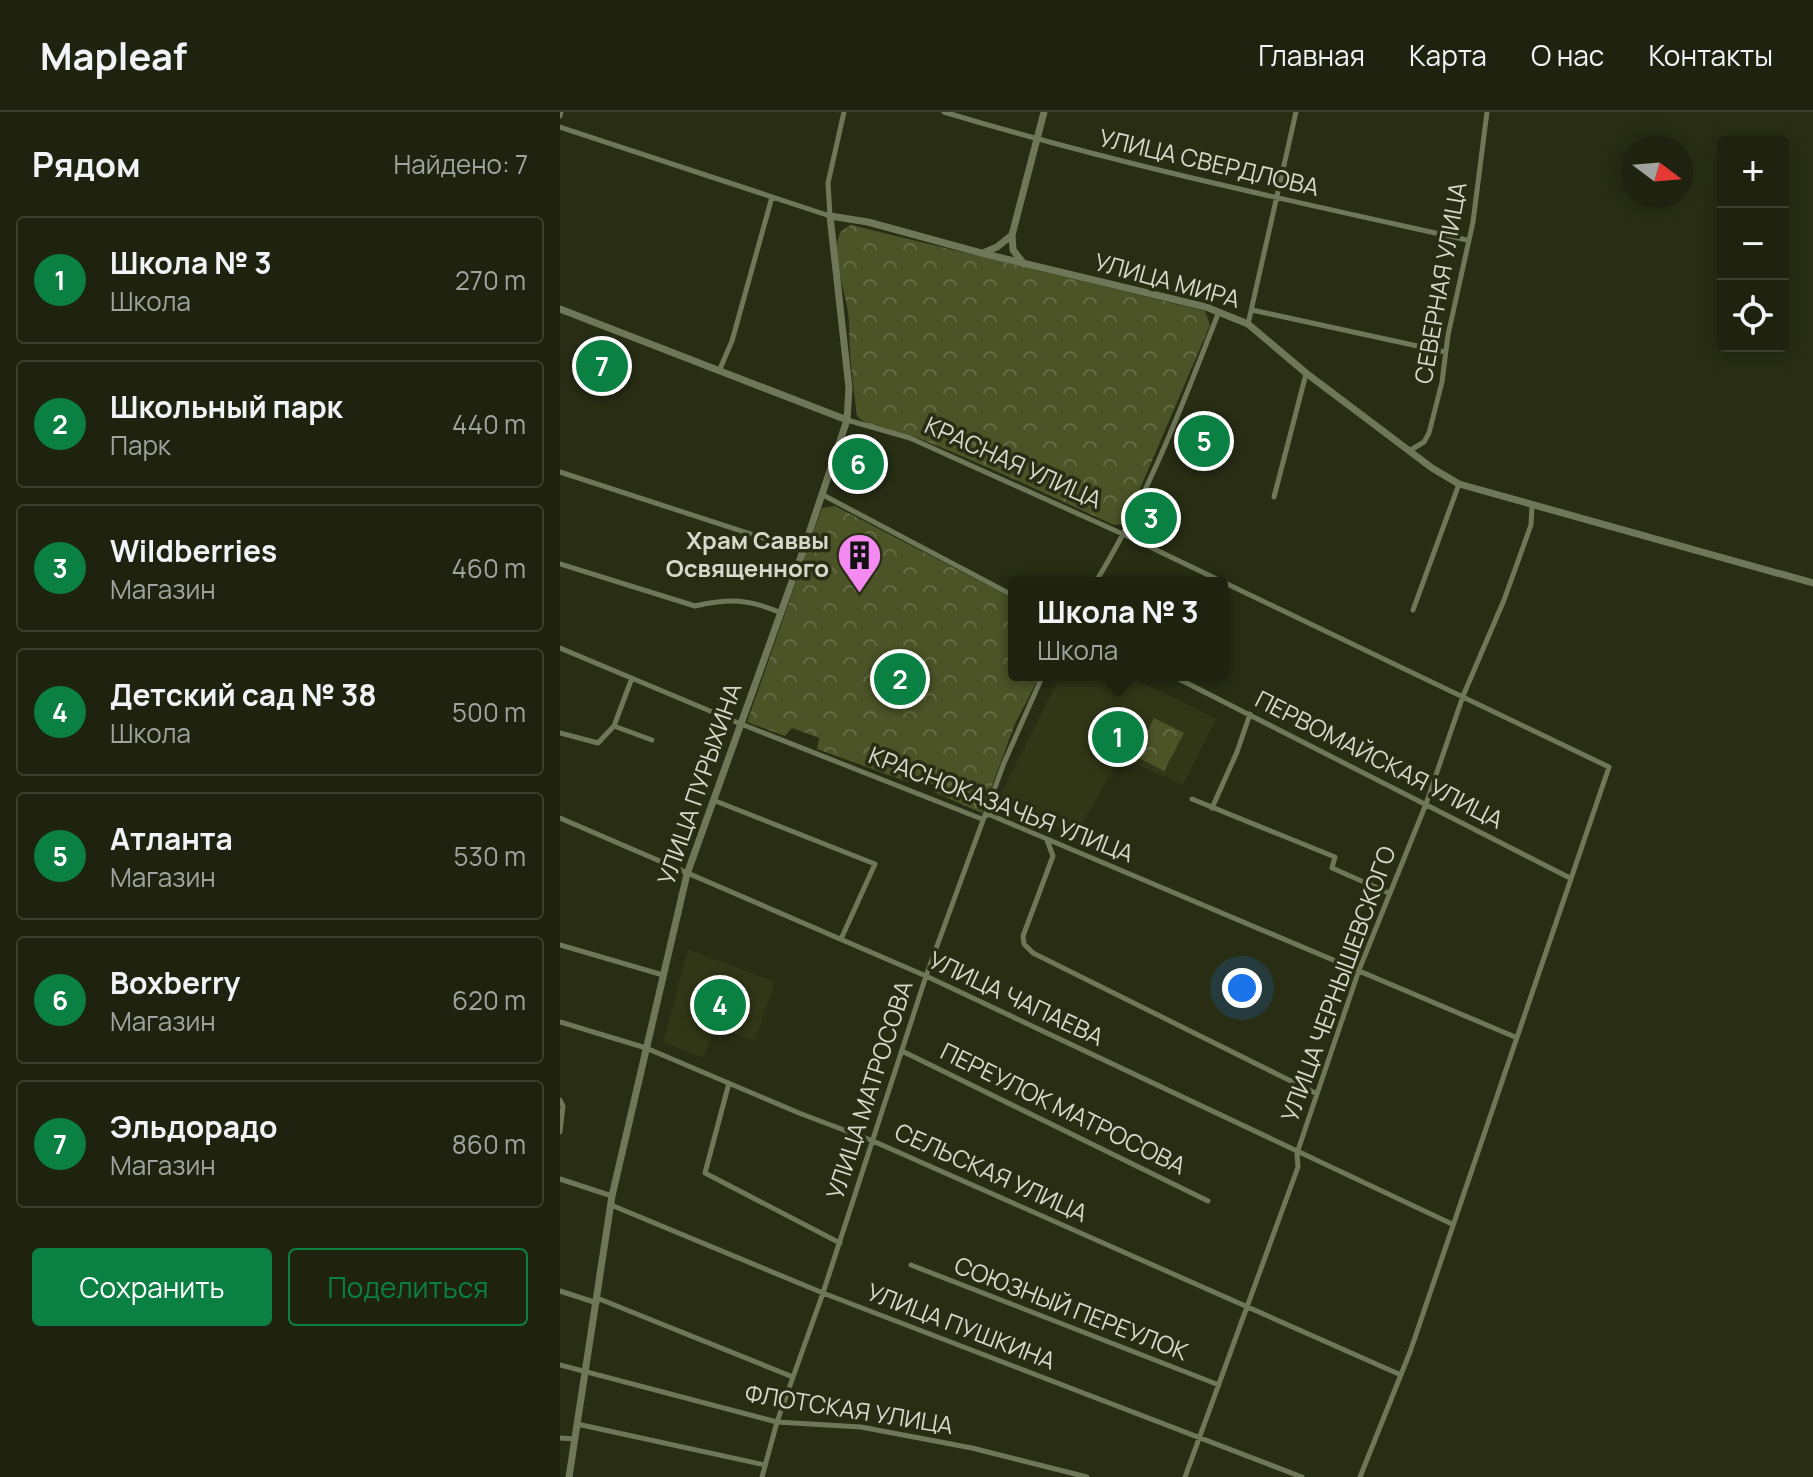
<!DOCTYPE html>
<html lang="ru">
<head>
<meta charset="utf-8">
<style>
  :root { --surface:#1e220f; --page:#2b2f1d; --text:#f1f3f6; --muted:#a1a49e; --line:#3c3f2f; --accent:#0b8043 }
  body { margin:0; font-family:Manrope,sans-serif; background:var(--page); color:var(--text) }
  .controls { position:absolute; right:24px; top:24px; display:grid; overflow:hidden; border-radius:8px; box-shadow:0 4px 20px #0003 }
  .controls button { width:72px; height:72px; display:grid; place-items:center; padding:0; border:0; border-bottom:2px solid var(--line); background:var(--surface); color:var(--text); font:40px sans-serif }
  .compass { position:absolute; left:1061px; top:24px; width:72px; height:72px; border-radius:50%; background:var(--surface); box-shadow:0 4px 20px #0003; rotate:106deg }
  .you { position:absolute; left:682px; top:876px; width:28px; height:28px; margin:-20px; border:6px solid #fff; border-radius:50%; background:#1a73e8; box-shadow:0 0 0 12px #1a73e833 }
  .badge { display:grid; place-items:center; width:52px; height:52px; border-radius:50%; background:var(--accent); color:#fff; font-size:26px; font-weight:700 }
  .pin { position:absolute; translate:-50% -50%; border:4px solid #fff; box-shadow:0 2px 8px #0006 }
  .popup { position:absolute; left:448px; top:465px; width:220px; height:104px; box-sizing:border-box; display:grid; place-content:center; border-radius:8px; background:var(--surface); filter:drop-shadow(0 2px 6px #0005); font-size:26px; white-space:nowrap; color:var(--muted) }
  .popup b { font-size:30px; color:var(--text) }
  .popup::after { content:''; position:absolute; left:50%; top:100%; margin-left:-16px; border:16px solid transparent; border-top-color:var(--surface) }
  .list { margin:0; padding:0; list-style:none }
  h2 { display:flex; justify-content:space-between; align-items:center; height:104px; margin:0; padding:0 32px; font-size:34px }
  h2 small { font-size:26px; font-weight:400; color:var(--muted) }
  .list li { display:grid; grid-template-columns:52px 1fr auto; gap:24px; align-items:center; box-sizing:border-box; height:128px; margin:0 16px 16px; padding:0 16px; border:2px solid var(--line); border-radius:8px }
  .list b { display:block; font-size:30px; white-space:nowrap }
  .list p { margin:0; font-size:26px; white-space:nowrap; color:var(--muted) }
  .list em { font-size:26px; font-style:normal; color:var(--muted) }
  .actions { display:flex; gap:16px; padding:24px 32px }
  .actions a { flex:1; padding:18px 0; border:2px solid var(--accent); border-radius:8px; text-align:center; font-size:28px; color:var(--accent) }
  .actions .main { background:var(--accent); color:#fff }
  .icon { flex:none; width:44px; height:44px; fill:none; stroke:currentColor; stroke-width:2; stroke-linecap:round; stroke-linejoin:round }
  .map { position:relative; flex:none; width:1253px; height:1365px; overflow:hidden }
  header { display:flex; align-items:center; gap:48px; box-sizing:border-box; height:112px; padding:0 40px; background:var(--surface); border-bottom:2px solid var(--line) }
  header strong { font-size:38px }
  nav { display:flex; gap:44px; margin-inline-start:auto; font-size:28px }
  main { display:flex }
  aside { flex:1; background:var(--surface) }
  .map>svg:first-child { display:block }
</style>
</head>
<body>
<header>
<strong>Mapleaf</strong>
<nav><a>Главная</a><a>Карта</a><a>О нас</a><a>Контакты</a></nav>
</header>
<main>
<aside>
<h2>Рядом<small>Найдено: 7</small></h2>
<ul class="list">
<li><span class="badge">1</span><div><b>Школа № 3</b><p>Школа</p></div><em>270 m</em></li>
<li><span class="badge">2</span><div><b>Школьный парк</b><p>Парк</p></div><em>440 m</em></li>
<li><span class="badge">3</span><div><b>Wildberries</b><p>Магазин</p></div><em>460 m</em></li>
<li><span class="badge">4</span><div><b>Детский сад № 38</b><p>Школа</p></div><em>500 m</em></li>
<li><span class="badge">5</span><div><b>Атланта</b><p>Магазин</p></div><em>530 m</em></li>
<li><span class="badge">6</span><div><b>Boxberry</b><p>Магазин</p></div><em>620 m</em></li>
<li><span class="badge">7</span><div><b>Эльдорадо</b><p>Магазин</p></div><em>860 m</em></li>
</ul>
<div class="actions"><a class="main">Сохранить</a><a>Поделиться</a></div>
</aside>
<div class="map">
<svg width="1253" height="1365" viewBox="0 0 1253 1365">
  <defs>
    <pattern id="park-crowns" width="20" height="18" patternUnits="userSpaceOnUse" patternTransform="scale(2)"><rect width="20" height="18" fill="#4b5327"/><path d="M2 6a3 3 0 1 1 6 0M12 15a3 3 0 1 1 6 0" fill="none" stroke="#646b45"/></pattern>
  </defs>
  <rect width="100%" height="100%" fill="#282d14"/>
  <path fill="#303616" d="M501 563H567L656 607 623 673 560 645 516 723 437 690Z
    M128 837 215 870 195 929 155 916 143 946 103 930Z"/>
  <path fill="url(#park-crowns)" d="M291 113 645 199 650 213 565 412 554 413C488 383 422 351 355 325 336 318 311 318 297 304 293 273 289 241 289 211 289 185 268 143 281 119Z
    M275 394 454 487V563H480L455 612 422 701 374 680V673L351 664 348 670 257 637 259 626 232 616 225 624 187 610 262 396Z
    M594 606 624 621 604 659 575 644Z"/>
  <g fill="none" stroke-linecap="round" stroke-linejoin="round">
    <path stroke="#707758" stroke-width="5" d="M384 0C556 52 732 89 907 128
      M0 4 1 0
      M0 15 270 104 268 71 284 0
      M692 198 885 240
      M688 212 736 0
      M159 259 172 229 212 85
      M287 308 350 326 565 423 1049 655 850 1240 800 1365
      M849 339 864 330 869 321 882 270 888 223 913 110 927 0
      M0 360 243 439
      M263 383 454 484
      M714 385 746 262
      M0 452 135 494C170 486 189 487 221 501
      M535 471C587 387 622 294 658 202
      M853 498 899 372
      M0 536 181 612 422 707 428 702 955 925
      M611 563 1010 766
      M54 614 72 566
      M0 621 38 631 54 614 92 628
      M632 687 775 745 772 756 829 781
      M153 688 315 752 281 827
      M652 696 677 640 690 602
      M0 706 366 864 892 1112
      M487 728 493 744 463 824 464 832 473 841 757 982
      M0 833 103 863
      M0 910 86 936 239 1001 313 1029 841 1263
      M342 939 648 1089
      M169 971 145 1061 280 1131
      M0 988 3 994 0 1020
      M0 1067 52 1084
      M51 1093 263 1181 742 1365
      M351 1153 659 1273
      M0 1179 37 1191
      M37 1186 233 1265
      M0 1253 217 1310 301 1315 412 1336 527 1365
      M17 1312 205 1353
      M0 1326 15 1327
      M202 1365 217 1310 263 1181 366 864 444 651 483 563
      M625 1365 738 1055 737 1041 799 858 866 692 903 584 944 488 971 413 972 394"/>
    <path stroke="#707758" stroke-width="7" d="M452 123 453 138 464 152
      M423 141 437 135 452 123 484 0
      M0 197 287 308
      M9 1365 52 1084 127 762 243 439 287 308 289 276 270 104 308 110 421 141 646 195 688 212 746 261 872 356 899 372 1253 471"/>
  </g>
  <defs>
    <symbol id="building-pin" viewBox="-11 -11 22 30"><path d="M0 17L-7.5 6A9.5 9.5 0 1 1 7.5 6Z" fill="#f389f1" stroke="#282d14"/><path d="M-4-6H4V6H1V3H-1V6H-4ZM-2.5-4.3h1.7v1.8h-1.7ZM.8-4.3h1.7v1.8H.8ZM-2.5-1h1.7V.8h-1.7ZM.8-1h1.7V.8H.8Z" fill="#111"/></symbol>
  </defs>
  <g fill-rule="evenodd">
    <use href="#building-pin" x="274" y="418" width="51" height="69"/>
  </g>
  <g text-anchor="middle" stroke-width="7" stroke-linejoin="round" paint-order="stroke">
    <g font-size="24" fill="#d6d9ca" stroke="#282d14">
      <text transform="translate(649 51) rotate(13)" y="8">УЛИЦА СВЕРДЛОВА</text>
      <text transform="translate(607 169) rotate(15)" y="8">УЛИЦА МИРА</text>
      <text transform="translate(881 171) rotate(-80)" y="8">СЕВЕРНАЯ УЛИЦА</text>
      <text transform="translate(453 351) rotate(24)" y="8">КРАСНАЯ УЛИЦА</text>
      <text transform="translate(819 648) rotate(27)" y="8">ПЕРВОМАЙСКАЯ УЛИЦА</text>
      <text transform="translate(140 672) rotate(-71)" y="8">УЛИЦА ПУРЫХИНА</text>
      <text transform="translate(441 693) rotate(21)" y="8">КРАСНОКАЗАЧЬЯ УЛИЦА</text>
      <text transform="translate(779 872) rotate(-70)" y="8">УЛИЦА ЧЕРНЫШЕВСКОГО</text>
      <text transform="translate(456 887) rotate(25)" y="8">УЛИЦА ЧАПАЕВА</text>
      <text transform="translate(310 978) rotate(-72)" y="8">УЛИЦА МАТРОСОВА</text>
      <text transform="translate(503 997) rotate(26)" y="8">ПЕРЕУЛОК МАТРОСОВА</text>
      <text transform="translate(431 1061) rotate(24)" y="8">СЕЛЬСКАЯ УЛИЦА</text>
      <text transform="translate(511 1197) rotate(21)" y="8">СОЮЗНЫЙ ПЕРЕУЛОК</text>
      <text transform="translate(401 1215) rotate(21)" y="8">УЛИЦА ПУШКИНА</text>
      <text transform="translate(289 1298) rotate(9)" y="8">ФЛОТСКАЯ УЛИЦА</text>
    </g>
    <g font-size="24" font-weight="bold" fill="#d6d9ca" stroke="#282d14" text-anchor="end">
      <text x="269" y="437">Храм Саввы<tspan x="269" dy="28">Освященного</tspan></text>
    </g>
  </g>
</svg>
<div class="controls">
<button>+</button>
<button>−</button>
<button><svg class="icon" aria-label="locate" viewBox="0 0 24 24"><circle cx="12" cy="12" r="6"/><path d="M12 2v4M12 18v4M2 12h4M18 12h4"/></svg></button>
</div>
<svg class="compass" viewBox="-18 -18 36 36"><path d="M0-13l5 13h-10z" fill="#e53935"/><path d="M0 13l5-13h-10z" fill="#a1a49e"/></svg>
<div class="you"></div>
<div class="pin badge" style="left:558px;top:625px">1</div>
<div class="popup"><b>Школа № 3</b>Школа</div>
<div class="pin badge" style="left:340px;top:567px">2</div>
<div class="pin badge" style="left:591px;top:406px">3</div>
<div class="pin badge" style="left:160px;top:893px">4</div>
<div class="pin badge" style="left:644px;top:329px">5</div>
<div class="pin badge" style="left:298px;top:352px">6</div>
<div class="pin badge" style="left:42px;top:254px">7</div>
</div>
</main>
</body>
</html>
